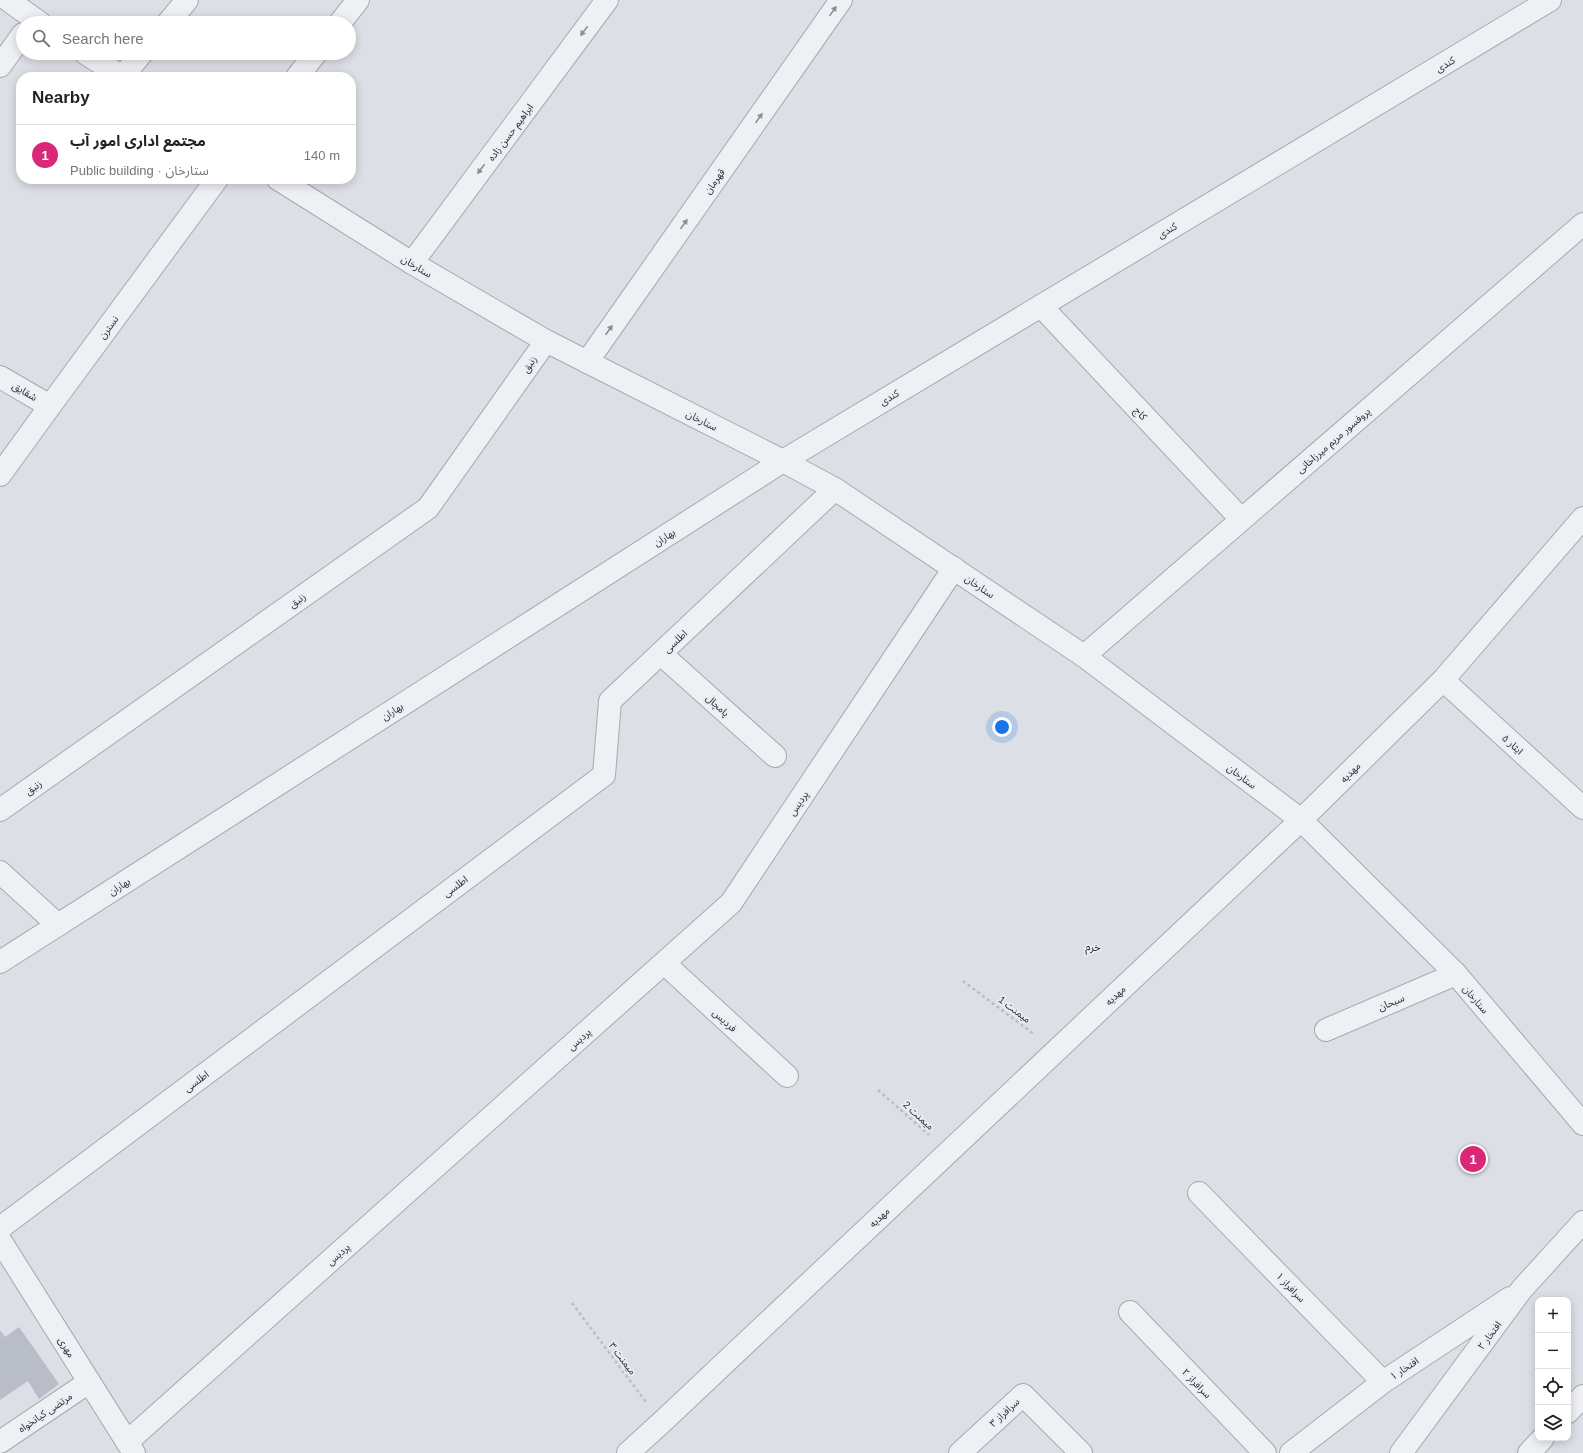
<!DOCTYPE html>
<html lang="en">
<head>
<meta charset="utf-8">
<style>
  :root { --surface:#fff; --page:#f6f6f6; --text:#222; --muted:#767676; --line:#e0e0e0; --accent:#db2777 }
  body { margin:0; font-family:Helvetica,"Noto Sans Arabic",sans-serif; background:var(--page); color:var(--text) }
  .controls { position:absolute; right:12px; bottom:12px; display:grid; overflow:hidden; border-radius:8px; box-shadow:0 2px 10px #0003 }
  .controls button { width:36px; height:36px; display:grid; place-items:center; padding:0; border:0; border-bottom:1px solid var(--line); background:var(--surface); color:var(--text); font:20px sans-serif }
  .you { position:absolute; left:1002px; top:727px; width:14px; height:14px; margin:-10px; border:3px solid #fff; border-radius:50%; background:#1a73e8; box-shadow:0 0 0 6px #1a73e833 }
  .badge { display:grid; place-items:center; width:26px; height:26px; border-radius:50%; background:var(--accent); color:#fff; font-size:13px; font-weight:700 }
  .pin { position:absolute; translate:-50% -50%; border:2px solid #fff; box-shadow:0 1px 4px #0006 }
  .list { margin:0; padding:0; list-style:none }
  h2 { display:flex; justify-content:space-between; align-items:center; height:52px; margin:0; padding:0 16px; font-size:17px }
  h2 small { font-size:13px; font-weight:400; color:var(--muted) }
  .list li { display:grid; grid-template-columns:26px 1fr auto; gap:12px; align-items:center; box-sizing:border-box; height:60px; padding:0 16px; border-top:1px solid var(--line) }
  .list b { display:block; font-size:15px; white-space:nowrap }
  .list p { margin:0; font-size:13px; white-space:nowrap; color:var(--muted) }
  .list em { font-size:13px; font-style:normal; color:var(--muted) }
  .icon { flex:none; width:22px; height:22px; fill:none; stroke:currentColor; stroke-width:2; stroke-linecap:round; stroke-linejoin:round }
  .map { position:relative; flex:none; width:1583px; height:1453px; overflow:hidden }
  .search { position:absolute; background:var(--surface); box-shadow:0 2px 10px #0003; left:16px; top:16px; width:340px; height:44px; display:flex; align-items:center; gap:10px; box-sizing:border-box; padding:0 14px; border-radius:22px; color:var(--muted); font-size:15px }
  .panel { position:absolute; background:var(--surface); box-shadow:0 2px 10px #0003; left:16px; top:72px; width:340px; height:112px; border-radius:16px }
  .map>svg:first-child { display:block }
</style>
</head>
<body>
<div class="map">
<svg width="1583" height="1453" viewBox="0 0 1583 1453">
  <rect width="100%" height="100%" fill="#dcdfe5"/>
  <path fill="#b9bdc8" d="M19 1327 59 1384 39 1399 28 1381 0 1400V1332L1 1331 5 1337Z"/>
  <g fill="none" stroke-linecap="round" stroke-linejoin="round">
    <defs>
      <path id="minor" d="M168 23 187 0
        M340 23 358 0
        M0 66 23 34
        M122 77 142 53
        M297 77 316 53
        M412 263 607 0
        M1041 306 1241 519
        M587 362 841 0
        M0 377 50 406
        M0 475 50 406 217 179
        M661 654 775 756
        M1084 656 1583 224
        M1443 680 1583 808
        M0 810 428 508 546 341
        M0 872 58 925
        M664 963 787 1076
        M1326 1030 1456 974
        M1199 1193 1383 1382
        M0 1228 604 775 610 701 835 489
        M1130 1312 1265 1453
        M1568 1412 1583 1396
        M0 1442 89 1382
        M127 1442 731 903 954 568
        M628 1453 661 1423 1301 820 1443 680 1583 518
        M960 1453 1023 1395 1081 1453
        M1291 1453 1383 1382 1510 1298
        M1401 1453 1522 1289 1583 1222
        M1529 1453 1543 1438"/>
      <path id="tertiary" d="M8 0 40 23
        M85 53 122 77
        M278 179 412 263 546 341 783 461 835 489 1084 656 1301 820 1456 974 1583 1124
        M0 962 783 461 1550 0
        M0 1240 134 1453"/>
    </defs>
    <use href="#minor" stroke="#a5a9b2" stroke-width="24"/>
    <use href="#tertiary" stroke="#a5a9b2" stroke-width="24"/>
    <path stroke="#babdc4" stroke-width="2.5" stroke-dasharray="3 3" stroke-linecap="butt" d="M963 981 1035 1035
      M878 1090 929 1135
      M572 1303 646 1402"/>
    <use href="#minor" stroke="#eef0f4" stroke-width="22"/>
    <use href="#tertiary" stroke="#eef0f4" stroke-width="22"/>
  </g>
  <defs><path id="oneway-solid" d="M-6-.8H1V-3.2L6.5 0L1 3.2V.8H-6Z"/></defs>
  <g fill="#8a8e98">
    <use href="#oneway-solid" transform="translate(833 11) rotate(-55)"/>
    <use href="#oneway-solid" transform="translate(584 31) rotate(127)"/>
    <use href="#oneway-solid" transform="translate(759 118) rotate(-55)"/>
    <use href="#oneway-solid" transform="translate(481 169) rotate(127)"/>
    <use href="#oneway-solid" transform="translate(684 224) rotate(-55)"/>
    <use href="#oneway-solid" transform="translate(609 330) rotate(-55)"/>
  </g>
  <g text-anchor="middle" stroke-width="3.5" stroke-linejoin="round" paint-order="stroke">
    <g font-size="10" fill="#262c3b" stroke="#ebedf3">
      <text transform="translate(1445 64) rotate(-31)" y="4">کندی</text>
      <text transform="translate(510 132) rotate(-53)" y="4">ابراهیم حسن زاده</text>
      <text transform="translate(714 181) rotate(-55)" y="4">قهرمان</text>
      <text transform="translate(1167 230) rotate(-31)" y="4">کندی</text>
      <text transform="translate(417 266) rotate(31)" y="4">ستارخان</text>
      <text transform="translate(108 327) rotate(-54)" y="4">نسترن</text>
      <text transform="translate(529 364) rotate(-55)" y="4">زنبق</text>
      <text transform="translate(25 391) rotate(31)" y="4">شقایق</text>
      <text transform="translate(889 397) rotate(-31)" y="4">کندی</text>
      <text transform="translate(1141 413) rotate(47)" y="4">کاج</text>
      <text transform="translate(702 420) rotate(27)" y="4">ستارخان</text>
      <text transform="translate(1333 440) rotate(-41)" y="4">پروفسور مریم میرزاخانی</text>
      <text transform="translate(664 537) rotate(-33)" y="4">بهاران</text>
      <text transform="translate(980 586) rotate(34)" y="4">ستارخان</text>
      <text transform="translate(297 600) rotate(-35)" y="4">زنبق</text>
      <text transform="translate(675 641) rotate(-43)" y="4">اطلسی</text>
      <text transform="translate(718 705) rotate(42)" y="4">پامچال</text>
      <text transform="translate(392 711) rotate(-33)" y="4">بهاران</text>
      <text transform="translate(1513 744) rotate(42)" y="4">ایثار ۵</text>
      <text transform="translate(1350 772) rotate(-45)" y="4">مهدیه</text>
      <text transform="translate(1242 776) rotate(37)" y="4">ستارخان</text>
      <text transform="translate(33 787) rotate(-35)" y="4">زنبق</text>
      <text transform="translate(798 803) rotate(-56)" y="4">پردیس</text>
      <text transform="translate(119 886) rotate(-33)" y="4">بهاران</text>
      <text transform="translate(455 886) rotate(-37)" y="4">اطلسی</text>
      <text transform="translate(1115 995) rotate(-43)" y="4">مهدیه</text>
      <text transform="translate(1476 999) rotate(50)" y="4">ستارخان</text>
      <text transform="translate(1391 1002) rotate(-23)" y="4">سبحان</text>
      <text transform="translate(1015 1009) rotate(37)" y="4">میمنت 1</text>
      <text transform="translate(725 1020) rotate(42)" y="4">فردیس</text>
      <text transform="translate(579 1039) rotate(-42)" y="4">پردیس</text>
      <text transform="translate(196 1081) rotate(-37)" y="4">اطلسی</text>
      <text transform="translate(919 1115) rotate(42)" y="4">میمنت 2</text>
      <text transform="translate(879 1217) rotate(-43)" y="4">مهدیه</text>
      <text transform="translate(338 1254) rotate(-42)" y="4">پردیس</text>
      <text transform="translate(1291 1287) rotate(46)" y="4">سرافراز ۱</text>
      <text transform="translate(1489 1335) rotate(-53)" y="4">افتخار ۲</text>
      <text transform="translate(67 1347) rotate(58)" y="4">مهری</text>
      <text transform="translate(623 1358) rotate(53)" y="4">میمنت ۳</text>
      <text transform="translate(1404 1368) rotate(-34)" y="4">افتخار ۱</text>
      <text transform="translate(1197 1383) rotate(46)" y="4">سرافراز ۲</text>
      <text transform="translate(45 1412) rotate(-34)" y="4">مرتضی کیانخواه</text>
      <text transform="translate(1004 1412) rotate(-43)" y="4">سرافراز ۳</text>
    </g>
    <g font-size="11" fill="#191d2b" stroke="#ebedf3">
      <text x="1093" y="951">خرم</text>
    </g>
  </g>
</svg>
<div class="controls">
<button>+</button>
<button>−</button>
<button><svg class="icon" aria-label="locate" viewBox="0 0 24 24"><circle cx="12" cy="12" r="6"/><path d="M12 2v4M12 18v4M2 12h4M18 12h4"/></svg></button>
<button><svg class="icon" aria-label="layers" viewBox="0 0 24 24"><path d="M12 4l9 5-9 5-9-5zM3 14l9 5 9-5"/></svg></button>
</div>
<div class="you"></div>
<div class="pin badge" style="left:1473px;top:1159px">1</div>
<div class="search"><svg class="icon" aria-label="search" viewBox="0 0 24 24"><circle cx="10" cy="10" r="6"/><path d="M15 15l6 6"/></svg>Search here</div>
<section class="panel">
<h2>Nearby<small></small></h2>
<ul class="list">
<li><span class="badge">1</span><div><b>مجتمع اداری امور آب</b><p>Public building · ستارخان</p></div><em>140 m</em></li>
</ul>
</section>
</div>
</body>
</html>
